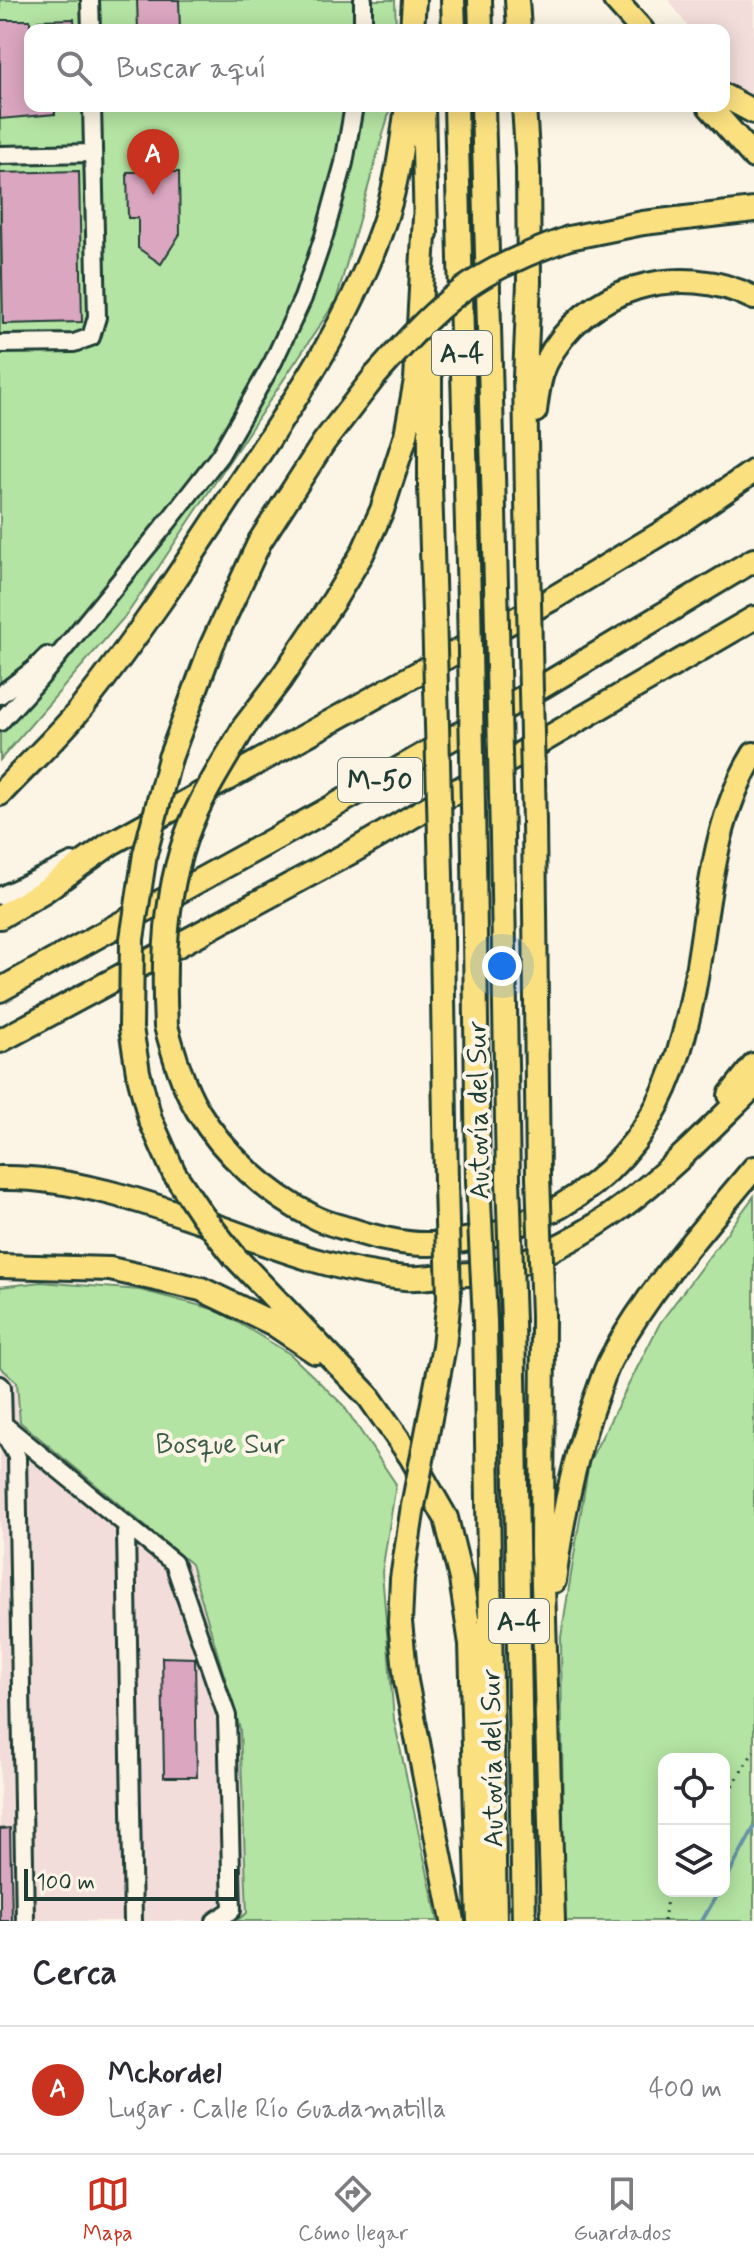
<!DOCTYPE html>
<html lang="es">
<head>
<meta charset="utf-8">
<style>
  :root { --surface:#fff; --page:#f2f2f3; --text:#2b2b33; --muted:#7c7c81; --line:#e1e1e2; --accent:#c8321e }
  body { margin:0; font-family:Mynerve,sans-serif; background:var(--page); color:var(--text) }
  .controls { position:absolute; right:24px; bottom:24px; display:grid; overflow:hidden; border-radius:16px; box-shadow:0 4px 20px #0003 }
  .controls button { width:72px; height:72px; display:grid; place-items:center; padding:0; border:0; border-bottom:2px solid var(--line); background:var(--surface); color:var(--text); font:40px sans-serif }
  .scale { position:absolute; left:24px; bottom:20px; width:214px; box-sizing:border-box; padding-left:8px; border:4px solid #1f3d34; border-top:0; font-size:22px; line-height:28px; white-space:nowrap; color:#1f3d34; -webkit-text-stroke:6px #fcf5e5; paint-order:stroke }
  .you { position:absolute; left:502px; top:966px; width:28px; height:28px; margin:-20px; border:6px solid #fff; border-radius:50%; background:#1a73e8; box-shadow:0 0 0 12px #1a73e833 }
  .badge { display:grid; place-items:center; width:52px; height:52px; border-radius:50%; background:var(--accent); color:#fff; font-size:26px; font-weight:700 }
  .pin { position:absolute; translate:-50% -66px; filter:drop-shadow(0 2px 4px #0008) }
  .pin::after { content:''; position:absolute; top:42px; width:28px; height:24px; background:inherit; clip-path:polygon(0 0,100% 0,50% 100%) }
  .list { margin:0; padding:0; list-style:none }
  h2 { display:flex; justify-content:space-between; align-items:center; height:104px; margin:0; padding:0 32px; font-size:34px }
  h2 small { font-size:26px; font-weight:400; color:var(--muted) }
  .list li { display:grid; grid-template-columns:52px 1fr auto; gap:24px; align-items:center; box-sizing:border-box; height:128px; padding:0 32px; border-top:2px solid var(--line) }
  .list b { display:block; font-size:30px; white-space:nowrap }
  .list p { margin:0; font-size:26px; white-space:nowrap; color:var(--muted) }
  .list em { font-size:26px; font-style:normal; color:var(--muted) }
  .icon { flex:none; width:44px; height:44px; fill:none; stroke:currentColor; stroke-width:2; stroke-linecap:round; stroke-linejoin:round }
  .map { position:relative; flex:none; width:754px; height:1921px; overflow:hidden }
  .search { position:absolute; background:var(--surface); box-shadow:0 4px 20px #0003; left:24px; right:24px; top:24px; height:88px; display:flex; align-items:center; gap:20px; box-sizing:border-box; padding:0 28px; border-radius:16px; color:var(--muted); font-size:30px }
  .sheet { height:232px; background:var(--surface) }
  nav { display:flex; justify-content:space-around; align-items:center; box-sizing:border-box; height:112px; border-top:2px solid var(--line); background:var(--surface); font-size:22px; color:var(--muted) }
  nav a { display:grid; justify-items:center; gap:4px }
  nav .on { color:var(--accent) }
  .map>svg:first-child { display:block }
</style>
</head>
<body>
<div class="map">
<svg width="754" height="1921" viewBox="0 0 754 1921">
  <rect width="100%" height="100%" fill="#fcf5e5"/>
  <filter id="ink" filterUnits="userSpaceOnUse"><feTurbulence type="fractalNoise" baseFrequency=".0125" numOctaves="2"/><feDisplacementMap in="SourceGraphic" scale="16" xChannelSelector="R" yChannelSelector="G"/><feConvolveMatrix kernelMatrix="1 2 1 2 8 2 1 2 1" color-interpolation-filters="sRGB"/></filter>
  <g filter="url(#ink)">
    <path fill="#f2ddda" d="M669 0H754V121L724 78V30H690Z
      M0 1367 17 1381 21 1422 191 1564 240 1729 247 1913 236 1921H0Z"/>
    <path fill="#b4e4a3" stroke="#6a906c" stroke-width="2" fill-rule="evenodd" d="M0 0H395L396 30H30V106H391L336 301 128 613 0 760Z
      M754 1196V1921H564L561 1637 589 1462 660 1323ZM664 1759H724V1891H664Z
      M41 1282 140 1290 217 1310 290 1354 343 1405 396 1484 382 1572 394 1720 438 1921H236L247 1913 240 1729 191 1564 20 1422 17 1382 0 1367V1287Z"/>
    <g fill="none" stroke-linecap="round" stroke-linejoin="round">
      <path stroke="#6895a9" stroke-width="4" d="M724 1883 754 1828
        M702 1921 719 1891"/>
    </g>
    <path fill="#dba6c0" stroke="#1f3d34" stroke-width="2" d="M137 0H179L180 30H138Z
      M74 19 75 30H38V20Z
      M0 20H30V106H55V114L0 119Z
      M79 171 82 322 3 324 0 173Z
      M127 172H179L180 234 161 264 138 248V218H128Z
      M162 1657 195 1658 197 1777H164Z
      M10 1828 12 1921H0V1829Z"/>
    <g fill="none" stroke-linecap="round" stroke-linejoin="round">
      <defs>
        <path id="minor" d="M90 0 91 30
          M363 30V0
          M0 155 93 153
          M0 344 74 343 91 337 97 317 92 106
          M0 695 34 669 47 656
          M0 722 41 677 167 523 220 455 273 362 303 298 324 236 344 163 354 106
          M0 896 72 862
          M0 1385 2 1387 3 1424
          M129 1527 174 1563 227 1716 232 1910 215 1921
          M25 1921 17 1457C12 1445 3 1437 3 1424L129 1527 126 1532 133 1921"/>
        <path id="highway" d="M453 0 454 30
          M480 0 481 30
          M517 0 519 30
          M615 0 642 30
          M412 30 414 0
          M724 96 754 112
          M423 106 426 233
          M456 106 469 601
          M483 106 496 585
          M524 106 528 168 529 282 525 377 528 560
          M709 106 754 157
          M569 238 643 223 754 210
          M430 359V486L434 612
          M535 411C537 395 539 377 546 363 584 287 680 260 754 298
          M244 727 280 680 334 600 362 554 382 510 406 435 416 380 425 217
          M170 758 212 645 260 541 324 442 375 376
          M0 794C27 765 58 737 83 706 137 638 185 566 233 493 292 405 355 315 387 213 398 178 402 142 407 106
          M534 822 538 1176
          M502 835 508 1179
          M474 857 478 1181
          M441 875 446 1184
          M0 917 44 891 110 844 550 600 683 520 754 471
          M0 990 327 810 545 685 754 560
          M166 1026C174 1055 182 1084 198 1111 224 1154 267 1193 312 1216 324 1223 339 1226 352 1230 372 1237 407 1245 429 1244 446 1244 478 1238 495 1234 506 1231 517 1225 528 1220 539 1215 551 1212 561 1206 667 1144 687 1044 703 933 712 871 721 807 754 754
          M131 1028 138 1072 150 1119 174 1173
          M0 1041 355 850 754 618
          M730 1095 754 1065
          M0 1178C75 1176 154 1205 224 1229 282 1250 342 1273 405 1278 420 1279 438 1276 453 1275 467 1274 482 1274 495 1271 607 1239 674 1164 754 1086
          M235 1257 369 1397 411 1457 446 1518 461 1579 471 1644 479 1921
          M0 1266 110 1269 201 1289 272 1323 315 1352
          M543 1315 542 1551 553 1921
          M485 1321 495 1921
          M513 1322 524 1921
          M413 1506 402 1579 400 1622 406 1681 453 1921
          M554 1581C562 1517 574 1457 596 1397 601 1384 605 1369 612 1357 650 1288 704 1228 754 1168"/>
      </defs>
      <use href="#minor" stroke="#1f3d34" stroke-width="22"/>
      <use href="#highway" stroke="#1f3d34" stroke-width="28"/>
      <path stroke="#1f3d34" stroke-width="3" stroke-dasharray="2 6" stroke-linecap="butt" d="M724 1799 754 1751
        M664 1921 668 1891"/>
      <use href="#minor" stroke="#fcf5e5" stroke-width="16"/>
      <use href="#highway" stroke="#fbe080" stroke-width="22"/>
      <defs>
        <path id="highway-bridge" d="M375 376C405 343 435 307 474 282 503 263 537 250 569 238
          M528 560 534 822
          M496 585 502 835
          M469 601 474 857
          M434 612 441 875
          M166 1026C162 952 166 869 201 802 214 776 230 752 244 727
          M131 1028 132 939 145 854 170 758
          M174 1173 202 1215 235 1257
          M538 1176 543 1315
          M508 1179 513 1322
          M478 1181 485 1321
          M413 1506 444 1346 449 1298 446 1184"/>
      </defs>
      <use href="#highway-bridge" stroke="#1f3d34" stroke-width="28" stroke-linecap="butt"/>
      <use href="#highway-bridge" stroke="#fbe080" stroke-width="22"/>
    </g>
  </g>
  <g text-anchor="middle" stroke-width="8" stroke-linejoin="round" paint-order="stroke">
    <g fill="#fcf5e5" stroke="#617469" stroke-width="2">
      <rect x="432" y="331" width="60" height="44" rx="6"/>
      <rect x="338" y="758" width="84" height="44" rx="6"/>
      <rect x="489" y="1599" width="60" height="44" rx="6"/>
    </g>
    <g font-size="26" font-weight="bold" fill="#1f3d34">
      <text x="462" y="362">A-4</text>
      <text x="380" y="789">M-50</text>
      <text x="519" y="1630">A-4</text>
    </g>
    <g font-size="28" fill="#1f3d34" stroke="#fcf5e5">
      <text transform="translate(477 1110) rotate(-91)" y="10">Autovía del Sur</text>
      <text transform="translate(491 1758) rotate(-91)" y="10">Autovía del Sur</text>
    </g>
    <g font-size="28" fill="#3d5e4a" stroke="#fcf5e5">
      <text x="220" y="1453">Bosque Sur</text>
    </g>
  </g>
</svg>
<div class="controls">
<button><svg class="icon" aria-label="locate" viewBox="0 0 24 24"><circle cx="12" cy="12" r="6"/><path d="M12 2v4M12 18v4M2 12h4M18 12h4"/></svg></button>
<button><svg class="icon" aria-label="layers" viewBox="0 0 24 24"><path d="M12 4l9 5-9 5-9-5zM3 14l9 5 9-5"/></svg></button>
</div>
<div class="scale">100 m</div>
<div class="you"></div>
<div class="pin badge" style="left:153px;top:195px">A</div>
<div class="search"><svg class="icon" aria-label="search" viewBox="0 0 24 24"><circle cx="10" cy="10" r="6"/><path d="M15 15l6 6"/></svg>Buscar aquí</div>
</div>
<section class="sheet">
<h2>Cerca<small></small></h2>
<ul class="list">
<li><span class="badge">A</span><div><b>Mckordel</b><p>Lugar · Calle Río Guadamatilla</p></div><em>400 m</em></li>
</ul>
</section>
<nav>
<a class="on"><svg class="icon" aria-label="map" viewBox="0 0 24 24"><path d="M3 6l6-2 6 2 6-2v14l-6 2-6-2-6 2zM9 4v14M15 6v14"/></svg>Mapa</a>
<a><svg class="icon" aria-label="directions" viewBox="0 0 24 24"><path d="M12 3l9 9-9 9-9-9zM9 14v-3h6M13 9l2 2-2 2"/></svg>Cómo llegar</a>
<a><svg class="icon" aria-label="saved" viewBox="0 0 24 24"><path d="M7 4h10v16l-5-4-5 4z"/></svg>Guardados</a>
</nav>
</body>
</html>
